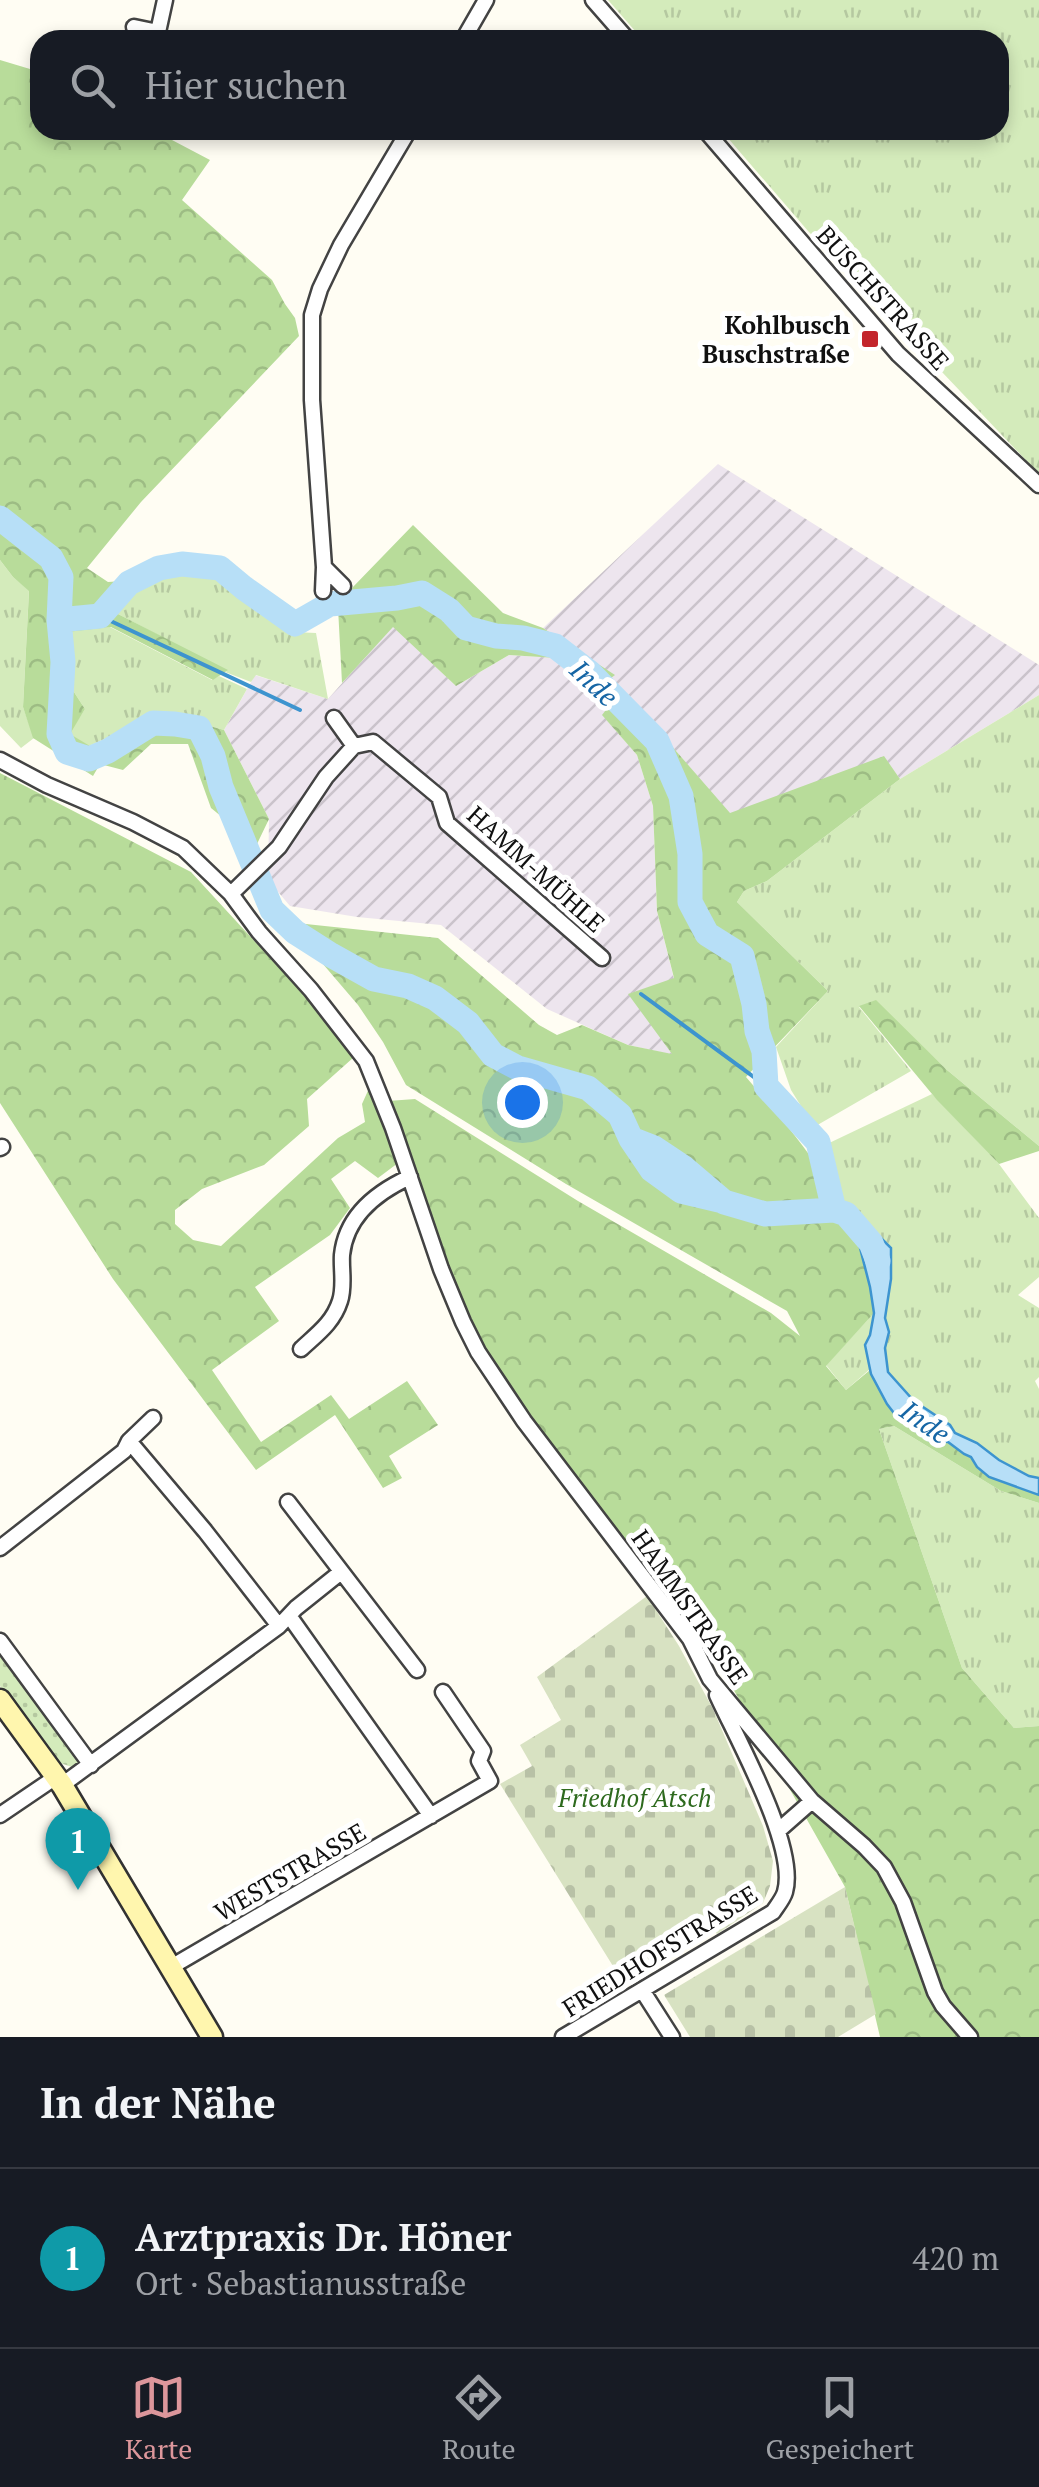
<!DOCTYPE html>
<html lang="de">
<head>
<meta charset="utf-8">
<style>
  :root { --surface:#171b24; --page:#242831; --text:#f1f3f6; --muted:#9ea1a6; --line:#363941; --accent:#dc969b }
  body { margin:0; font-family:"PT Serif",serif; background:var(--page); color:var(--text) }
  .you { position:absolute; left:522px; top:1102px; width:35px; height:35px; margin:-25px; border:8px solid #fff; border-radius:50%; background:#1a73e8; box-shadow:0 0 0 15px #1a73e833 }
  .badge { display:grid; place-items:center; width:65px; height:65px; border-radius:50%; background:var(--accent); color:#fff; font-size:32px; font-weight:700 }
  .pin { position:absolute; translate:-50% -82px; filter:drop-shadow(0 2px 5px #0008) }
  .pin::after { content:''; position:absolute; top:52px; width:35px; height:30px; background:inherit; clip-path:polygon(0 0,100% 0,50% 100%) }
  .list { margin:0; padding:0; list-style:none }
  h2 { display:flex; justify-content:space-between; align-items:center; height:130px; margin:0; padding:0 40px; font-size:42px }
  h2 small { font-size:32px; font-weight:400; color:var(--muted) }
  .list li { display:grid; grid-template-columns:65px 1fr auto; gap:30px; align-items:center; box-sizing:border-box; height:180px; padding:0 40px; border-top:2px solid var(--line) }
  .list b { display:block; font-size:38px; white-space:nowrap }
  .list p { margin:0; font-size:32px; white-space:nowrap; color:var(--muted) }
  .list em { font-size:32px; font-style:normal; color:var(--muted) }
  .icon { flex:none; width:55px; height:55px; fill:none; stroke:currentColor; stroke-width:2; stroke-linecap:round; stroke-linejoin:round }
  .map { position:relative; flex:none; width:1039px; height:2037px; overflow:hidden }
  .search { position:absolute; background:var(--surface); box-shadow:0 5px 15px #0003; left:30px; right:30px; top:30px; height:110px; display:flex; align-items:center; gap:25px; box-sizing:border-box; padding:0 35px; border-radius:30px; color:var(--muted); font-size:38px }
  .sheet { height:310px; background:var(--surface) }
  nav { display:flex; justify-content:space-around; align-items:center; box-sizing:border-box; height:140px; border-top:2px solid var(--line); background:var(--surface); font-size:28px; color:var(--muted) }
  nav a { display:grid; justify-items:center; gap:5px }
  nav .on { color:var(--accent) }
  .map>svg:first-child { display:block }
</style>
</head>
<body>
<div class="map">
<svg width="1039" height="2037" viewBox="0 0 1039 2037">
  <defs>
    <pattern id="industrial-furrows" width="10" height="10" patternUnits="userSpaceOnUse" patternTransform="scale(2.5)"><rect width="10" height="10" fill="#ede5ee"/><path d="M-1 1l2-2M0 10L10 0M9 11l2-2" fill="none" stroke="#cac3cb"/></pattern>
    <pattern id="grass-tufts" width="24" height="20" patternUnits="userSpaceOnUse" patternTransform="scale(2.5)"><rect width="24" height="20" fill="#d4ebbb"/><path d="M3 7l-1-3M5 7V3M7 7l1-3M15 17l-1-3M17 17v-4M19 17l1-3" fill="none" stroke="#b5c8a0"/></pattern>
    <pattern id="forest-crowns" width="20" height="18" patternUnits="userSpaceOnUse" patternTransform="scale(2.5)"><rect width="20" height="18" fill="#b8dc9a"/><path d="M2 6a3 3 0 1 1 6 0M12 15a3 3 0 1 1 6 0" fill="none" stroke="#9dbc84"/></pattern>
    <pattern id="cemetery-stones" width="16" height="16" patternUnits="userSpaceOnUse" patternTransform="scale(2.5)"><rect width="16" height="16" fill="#d8e2c2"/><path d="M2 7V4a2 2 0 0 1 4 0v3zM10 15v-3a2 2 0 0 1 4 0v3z" fill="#b8c1a6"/></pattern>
    <pattern id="park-dots" width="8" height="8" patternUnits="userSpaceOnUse" patternTransform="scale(2.5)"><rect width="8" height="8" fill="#d4ebbb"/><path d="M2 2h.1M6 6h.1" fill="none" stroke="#b5c8a0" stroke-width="1.8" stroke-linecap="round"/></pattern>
  </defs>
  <rect width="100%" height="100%" fill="#fffdf3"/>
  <path fill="url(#industrial-furrows)" d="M718 464 1039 665V695L900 779 884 757 730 814 623 690 603 715 637 755 653 806 657 911 674 979 629 994 674 1055 628 1045 547 1009 441 925 357 917 290 906 268 880 269 819 224 730 255 675 328 699 393 626 456 686 509 655 556 658 591 693 614 675 543 628Z"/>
  <path fill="url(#grass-tufts)" d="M608 0H1039V474L808 231 721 130H999V40H643Z
    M0 560 13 577 29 590 23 707 34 738 21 748 0 726Z
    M181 569 218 571 295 632 316 633 328 699 256 675 251 682 225 672 227 671 116 613 130 595 127 589 149 577Z
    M110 627 212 680 219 676 247 689 224 730 178 717 135 725 89 746 69 734 85 709 72 689 67 631Z
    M1039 695V1146L947 1070 875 1001 859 1007 911 1071 814 1127 791 1090 776 1047 828 991 737 902 744 891 767 881 900 779Z
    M932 1094 999 1164 1039 1218V1277L1018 1295 1039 1308V1377L1035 1381 1039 1389V1478L1029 1476 999 1460 977 1443 955 1433 950 1425 914 1401 888 1372 885 1348 889 1332 885 1318 891 1279V1248L880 1235 846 1208 837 1195 835 1166 825 1145Z
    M874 1313 870 1335 865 1345 870 1369 846 1390 826 1365Z
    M894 1426 1001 1491 1039 1503V1726L1014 1728 962 1668 879 1429Z"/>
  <path fill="url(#forest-crowns)" d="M0 60 40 72V130H153L210 160 182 200 272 280 285 304 295 318 299 336 141 502 87 568 108 582 123 581 130 595 116 613 228 670 213 680 111 627 67 632 72 689 85 709 70 734 90 746 135 725 178 717 224 730 269 819 247 865 222 817 211 808 188 744H151L123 770 100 764 93 776 33 738 23 707 29 591 13 577 0 560Z
    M413 525 503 613 543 628 615 675 591 693 556 658 509 655 456 686 393 627 342 683 337 589 352 588Z
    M622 689 730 813 884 756 900 779 767 881 744 891 737 902 828 991 746 1077C788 1126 832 1176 856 1237 866 1261 870 1288 874 1313L826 1366 846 1390 870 1370 881 1394 897 1417 928 1440 948 1442 964 1454 971 1457 977 1467 989 1477 1039 1495V1503L1001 1491 894 1426 879 1429 962 1668 1014 1728 1039 1726V2037H880L845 1887 714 1655 554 1452 503 1381 470 1320 430 1220 388 1101 415 1099 578 1201 771 1313 800 1336 787 1311 566 1184 406 1085 383 1042 358 1005 287 922 438 938 539 1025 557 1035 582 1025 628 1045 672 1054 628 994 674 978 657 911 653 806 637 755 602 715Z
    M0 773 191 872 306 997 354 1057 307 1099 309 1126 264 1165 202 1189 175 1210V1224L193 1240 221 1246 338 1138 365 1122 362 1104 371 1084 398 1163 378 1178 355 1161 331 1179 350 1208 330 1235 255 1287 279 1321 212 1370 261 1442 331 1395 349 1419 407 1381 438 1425 389 1456 402 1478 383 1488 335 1415 256 1470 113 1279 0 1103Z
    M876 1000 947 1070 1039 1146V1151L999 1164 937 1100 859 1006Z"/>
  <path fill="url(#cemetery-stones)" d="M647 1596 679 1646 713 1709 763 1826 773 1861 770 1886 763 1903 717 1934 709 1924 621 1979 500 1784 532 1766 520 1745 561 1720 537 1677Z
    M845 1887 876 2014 838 2037H690L664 1995Z"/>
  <path fill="url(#park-dots)" d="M0 1651 82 1758 75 1768 57 1762 0 1686Z"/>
  <path fill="#b7dff7" stroke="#3d94cf" stroke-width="2.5" d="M868 1225 891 1248V1279L885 1318 889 1332 885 1348 888 1372 914 1401 950 1425 955 1433 977 1443 999 1460 1029 1476 1039 1478V1495L989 1477 977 1467 971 1457 964 1454 948 1442 928 1440 897 1417 887 1404 871 1374 865 1345 870 1335 874 1313 870 1287 858 1240Z"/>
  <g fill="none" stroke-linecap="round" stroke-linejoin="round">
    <path stroke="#3d94cf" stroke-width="4" d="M100 616 300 710
      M641 994 766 1086"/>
    <path stroke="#b7dff7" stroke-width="25" d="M0 518 51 558 61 577 59 620 63 662 59 734 67 752 89 759 108 751 153 723 175 724 199 728 213 756 221 787 272 910 295 932 331 955 374 979 408 986 435 998 468 1023 493 1055 518 1068 588 1088 620 1115 631 1139 654 1148 684 1168 724 1202 765 1214 834 1210 846 1214 871 1243 878 1261
      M59 620 100 616 129 583 159 568 182 564 220 568 244 588 295 624 330 604 397 598 422 593 449 610 466 628 496 636 523 638 555 646 590 673 657 741 681 796 690 854V902L707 934 742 956 754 1004 757 1031 764 1051 766 1086 818 1142 834 1210
      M631 1139 652 1170 681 1191 719 1200"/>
    <defs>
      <path id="street" d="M593 0 628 40
        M134 27 158 32 165 0
        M463 40 486 0
        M705 130 898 354 1039 485
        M343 586 324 567 312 400V315L320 289 341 245 409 130
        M323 591 324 567
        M334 718 354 746
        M0 760 47 785 133 822 183 848 231 894 259 932 311 990 366 1061 393 1128 441 1269 463 1322 478 1352 524 1421 690 1639 710 1679 812 1801 864 1846 884 1867 903 1902 935 1992 943 2006 970 2037
        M231 894 279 847 326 777 354 746 373 742 439 797 447 823 602 958
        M0 1148 2 1147
        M301 1349C317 1334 333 1323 340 1301 345 1286 341 1270 342 1255 346 1216 377 1192 410 1177
        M129 1441 205 1531 279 1626
        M288 1502 417 1670
        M0 1548 124 1451 129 1441 153 1418
        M290 1617 431 1816
        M0 1641 91 1765
        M62 1785 279 1626 296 1608 341 1572
        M0 1815 56 1777
        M779 1830 812 1801
        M171 1967 490 1781 479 1761 483 1751 443 1692
        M642 1990 672 2037
        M563 2037 773 1912C777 1906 783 1899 785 1892 798 1847 737 1739 717 1695"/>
      <path id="secondary" d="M0 1700 62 1785 212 2037"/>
    </defs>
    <use href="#street" stroke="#434343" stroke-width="19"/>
    <use href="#secondary" stroke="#323232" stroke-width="25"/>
    <use href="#street" stroke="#fff" stroke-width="14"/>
    <use href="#secondary" stroke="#fff6ae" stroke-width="20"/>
  </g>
  <rect fill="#c3252c" stroke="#fff" stroke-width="4" x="860" y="329" width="20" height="20" rx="5"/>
  <g text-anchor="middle" stroke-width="10" stroke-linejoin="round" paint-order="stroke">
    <g font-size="25" fill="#101010" stroke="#fff">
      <text transform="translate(883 298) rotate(48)" y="9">BUSCHSTRASSE</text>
      <text transform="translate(536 869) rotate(42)" y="9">HAMM-MÜHLE</text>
      <text transform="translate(690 1607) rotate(55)" y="9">HAMMSTRASSE</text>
      <text transform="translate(290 1872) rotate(-30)" y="9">WESTSTRASSE</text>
      <text transform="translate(660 1951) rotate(-32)" y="9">FRIEDHOFSTRASSE</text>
    </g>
    <g font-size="25" font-weight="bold" fill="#101010" stroke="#fff" text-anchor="end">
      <text x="850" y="334">Kohlbusch<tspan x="850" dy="29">Buschstraße</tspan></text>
    </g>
    <g font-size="25" font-style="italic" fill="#2e6a1e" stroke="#fff">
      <text x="635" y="1807">Friedhof Atsch</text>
    </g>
    <g font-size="28" font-style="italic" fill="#1666a5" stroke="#fff">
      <text transform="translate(594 683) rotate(43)" y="10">Inde</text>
      <text transform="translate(925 1422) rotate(35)" y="10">Inde</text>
    </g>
  </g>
</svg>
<div class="you"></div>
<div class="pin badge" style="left:78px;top:1890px;background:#0f9aa8">1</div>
<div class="search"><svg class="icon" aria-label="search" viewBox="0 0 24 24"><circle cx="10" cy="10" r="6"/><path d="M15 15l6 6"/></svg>Hier suchen</div>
</div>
<section class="sheet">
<h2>In der Nähe<small></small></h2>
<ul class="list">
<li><span class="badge" style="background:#0f9aa8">1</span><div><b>Arztpraxis Dr. Höner</b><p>Ort · Sebastianusstraße</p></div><em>420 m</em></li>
</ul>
</section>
<nav>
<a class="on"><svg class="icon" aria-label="map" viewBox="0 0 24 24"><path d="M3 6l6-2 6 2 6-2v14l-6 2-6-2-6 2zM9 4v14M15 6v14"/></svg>Karte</a>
<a><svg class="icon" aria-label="directions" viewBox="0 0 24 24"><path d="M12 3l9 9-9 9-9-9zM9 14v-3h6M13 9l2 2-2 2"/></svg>Route</a>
<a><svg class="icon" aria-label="saved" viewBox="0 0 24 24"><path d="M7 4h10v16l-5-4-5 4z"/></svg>Gespeichert</a>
</nav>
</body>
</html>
